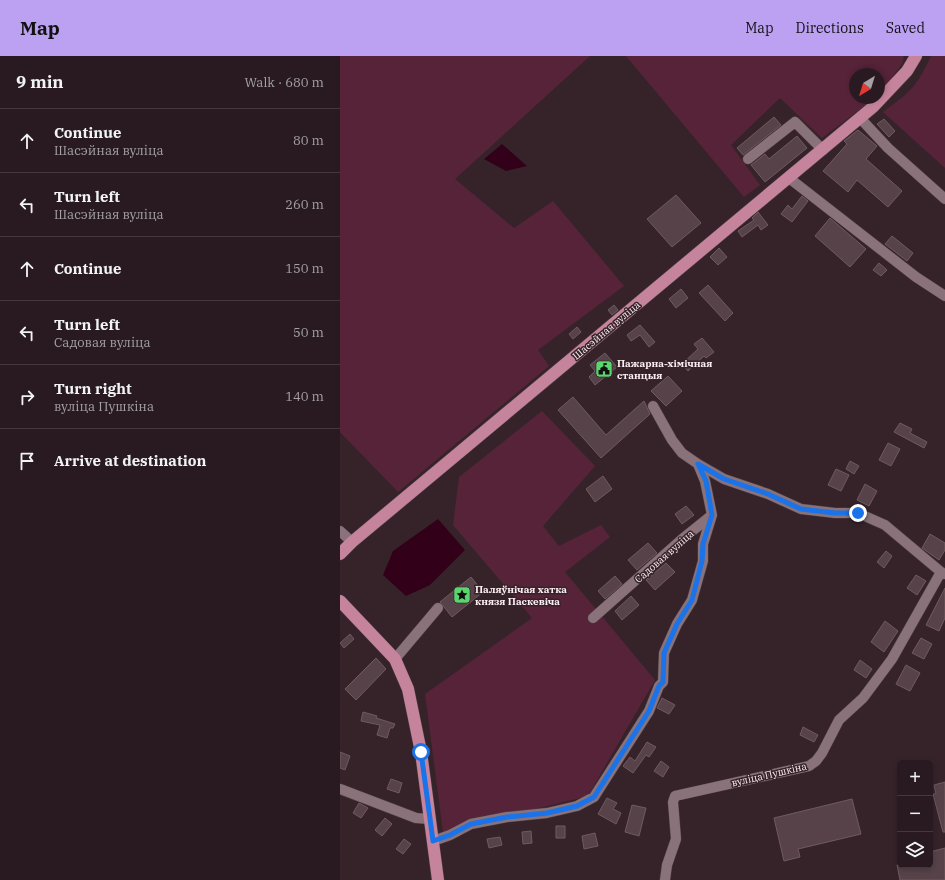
<!DOCTYPE html>
<html lang="en">
<head>
<meta charset="utf-8">
<style>
  :root { --surface:#281a20; --page:#302329; --text:#f1f3f6; --muted:#a5a1a5; --line:#44383e; --accent:#bca0f2 }
  body { margin:0; font-family:"IBM Plex Serif",serif; background:var(--page); color:var(--text) }
  .controls { position:absolute; right:12px; bottom:12px; display:grid; overflow:hidden; border-radius:6px; box-shadow:0 2px 6px #0003 }
  .controls button { width:36px; height:36px; display:grid; place-items:center; padding:0; border:0; border-bottom:1px solid var(--line); background:var(--surface); color:var(--text); font:20px sans-serif }
  .compass { position:absolute; left:509px; top:12px; width:36px; height:36px; border-radius:50%; background:var(--surface); box-shadow:0 2px 6px #0003; rotate:218deg }
  .stop { position:absolute; width:12px; height:12px; margin:-9px; border:3px solid #1a73e8; border-radius:50%; background:#fff }
  .stop.end { background:#1a73e8; border-color:#fff; box-shadow:0 1px 4px #0008 }
  .list { margin:0; padding:0; list-style:none }
  h2 { display:flex; justify-content:space-between; align-items:center; height:52px; margin:0; padding:0 16px; font-size:17px }
  h2 small { font-size:13px; font-weight:400; color:var(--muted) }
  .list li { display:grid; grid-template-columns:26px 1fr auto; gap:12px; align-items:center; box-sizing:border-box; height:64px; padding:0 16px; border-top:1px solid var(--line) }
  .list b { display:block; font-size:15px; white-space:nowrap }
  .list p { margin:0; font-size:13px; white-space:nowrap; color:var(--muted) }
  .list em { font-size:13px; font-style:normal; color:var(--muted) }
  .icon { flex:none; width:22px; height:22px; fill:none; stroke:currentColor; stroke-width:2; stroke-linecap:round; stroke-linejoin:round }
  .map { position:relative; flex:none; width:605px; height:824px; overflow:hidden }
  header { display:flex; align-items:center; gap:24px; box-sizing:border-box; height:56px; padding:0 20px; background:var(--accent); color:#111 }
  header strong { font-size:19px }
  nav { display:flex; gap:22px; margin-inline-start:auto; font-size:14px }
  main { display:flex }
  aside { flex:1; background:var(--surface) }
  .map>svg:first-child { display:block }
</style>
</head>
<body>
<header>
<strong>Map</strong>
<nav><a>Map</a><a>Directions</a><a>Saved</a></nav>
</header>
<main>
<aside>
<h2>9 min<small>Walk · 680 m</small></h2>
<ul class="list">
<li><svg class="icon" aria-label="ahead" viewBox="0 0 24 24"><path d="M12 20V5M6 11l6-6 6 6"/></svg><div><b>Continue</b><p>Шасэйная вуліца</p></div><em>80 m</em></li>
<li><svg class="icon" aria-label="left" viewBox="0 0 24 24"><path d="M17 20v-9H6M10 6l-5 5 5 5"/></svg><div><b>Turn left</b><p>Шасэйная вуліца</p></div><em>260 m</em></li>
<li><svg class="icon" aria-label="ahead" viewBox="0 0 24 24"><path d="M12 20V5M6 11l6-6 6 6"/></svg><div><b>Continue</b></div><em>150 m</em></li>
<li><svg class="icon" aria-label="left" viewBox="0 0 24 24"><path d="M17 20v-9H6M10 6l-5 5 5 5"/></svg><div><b>Turn left</b><p>Садовая вуліца</p></div><em>50 m</em></li>
<li><svg class="icon" aria-label="right" viewBox="0 0 24 24"><path d="M7 20v-9h11M14 6l5 5-5 5"/></svg><div><b>Turn right</b><p>вуліца Пушкіна</p></div><em>140 m</em></li>
<li><svg class="icon" aria-label="arrive" viewBox="0 0 24 24"><path d="M6 21V4h12l-3 4 3 4H6"/></svg><div><b>Arrive at destination</b></div></li>
</ul>
</aside>
<div class="map">
<svg width="605" height="824" viewBox="0 0 605 824">
  <rect width="100%" height="100%" fill="#36232a"/>
  <path fill="#572339" d="M0 0H250L115 123 174 172 213 145 284 230 198 294 209 310 58 436 0 376Z
    M286 0H564L562 8 539 38V18H515V42H535L482 82 440 42 391 89 420 129 404 141Z
    M591 0H605V112L543 56C571 35 576 32 591 0Z
    M202 355 255 410 203 470 219 490 261 469 270 481 225 516 315 624 248 740 103 776 85 638 192 562 113 469 119 421Z"/>
  <path fill="#320018" d="M162 88 187 110 166 115 144 103Z
    M98 463 125 494 90 529 66 540 43 519 53 495Z"/>
  <path fill="#574249" stroke="#705a61" d="M434 61 441 69 403 99 397 92Z
    M544 63 555 75 549 81 537 68Z
    M518 74 537 90 526 103 562 135 548 151 517 124 508 136 483 115 507 88 504 85Z
    M457 80 467 92 425 126 411 109 425 98 429 103Z
    M336 139 361 167 332 191 307 163Z
    M462 140 468 145 452 166 441 158 448 149 452 153Z
    M418 156 428 169 421 174 418 169 402 181 398 175 414 164 412 162Z
    M490 162 526 193 510 211 475 180Z
    M552 180 573 197 567 205 545 188Z
    M379 192 387 201 378 209 370 201Z
    M539 207 547 214 541 220 533 214Z
    M368 229 393 257 385 265 359 237Z
    M341 233 348 242 336 252 329 243Z
    M274 249 278 254 272 259 268 254Z
    M300 269 315 286 309 291 300 279 291 285 287 279Z
    M237 271 241 276 233 283 229 278Z
    M362 282 374 296 366 302 364 300 348 315 342 308 358 293 354 288Z
    M265 297 277 311 255 329 249 321 255 315 250 309Z
    M328 320 342 335 326 350 311 335Z
    M233 341 266 379 304 345 310 358 261 402 218 354Z
    M560 367 572 373 570 377 587 386 584 392 554 376Z
    M548 387 560 393 551 410 539 404Z
    M510 405 519 410 514 418 506 413Z
    M496 413 509 419 501 435 488 429Z
    M263 420 272 433 255 446 246 433Z
    M525 428 537 435 529 450 517 444Z
    M346 450 354 459 342 468 335 458Z
    M590 478 605 487V494L599 504 582 492Z
    M308 487 317 497 297 514 288 504Z
    M546 495 552 500 544 512 537 506Z
    M326 507 335 516 315 534 306 524Z
    M576 519 586 525 577 539 567 532Z
    M275 520 282 528 265 543 258 535Z
    M131 521 143 536 112 561 100 546Z
    M605 532V562L599 575 586 569Z
    M291 540 299 549 282 564 275 555Z
    M545 565 558 575 544 596 531 586Z
    M10 578 14 583 4 592 0 587Z
    M581 582 592 588 584 603 572 597Z
    M36 602 46 613 16 644 5 633Z
    M520 604 532 613 526 622 514 614Z
    M566 609 580 617 570 635 556 628Z
    M322 642 335 649 329 658 317 652Z
    M23 656 37 660 36 662 55 668 53 672H50L47 682 37 679 40 669 21 665Z
    M463 671 478 679 474 686 460 679Z
    M307 686 316 691 309 701 306 699 293 717 283 710 290 701 295 705Z
    M0 696 10 700 5 714 0 712Z
    M321 705 329 711 323 721 314 715Z
    M51 723 62 727 59 737 47 733Z
    M605 726V776H603L593 738H596L594 729Z
    M267 742 277 747 273 753 281 757 276 768 258 758Z
    M512 743 521 778 458 793 460 801 444 805 434 762Z
    M19 747 28 752 21 762 13 757Z
    M292 749 306 752 299 780 285 776Z
    M45 762 52 768 42 780 35 774Z
    M216 770H225V782H216Z
    M191 775 192 787 183 788 182 776Z
    M255 777 258 790 244 793 242 780Z
    M160 781 162 789 149 792 147 783Z
    M64 783 71 788 63 798 56 793Z
    M605 792V824H560L557 809H590V796Z"/>
  <g fill="none" stroke-linecap="round" stroke-linejoin="round">
    <defs>
      <path id="minor" d="M520 62 548 92 605 143
        M408 103 455 66 483 94
        M449 122 576 221 605 240
        M313 350 332 384 342 397 358 408 384 423 428 438 461 453 495 457H518L545 469 601 516
        M0 475 12 486
        M253 562 341 484 372 459 365 425 358 408
        M55 603 98 552
        M0 733 76 762 89 763
        M93 785 110 779 131 768 167 761 207 757 237 750 254 741 309 655 319 630 323 626 324 597 337 568 352 544 363 505V488L372 459
        M325 824 327 809 336 783 333 746 335 740 469 710 476 705 482 697 499 664 523 642 552 603 601 516 605 518"/>
      <path id="major" d="M0 498 12 486 533 51 567 15 576 0
        M0 545 55 603 68 633 81 696 98 824"/>
    </defs>
    <use href="#minor" stroke="#4e3e43" stroke-width="11"/>
    <use href="#major" stroke="#4e3e43" stroke-width="13"/>
    <use href="#minor" stroke="#89727a" stroke-width="10"/>
    <use href="#major" stroke="#c6839c" stroke-width="12"/>
  </g>
  <g fill="none" stroke-linecap="round" stroke-linejoin="round">
    <path stroke="#1a73e8" stroke-width="5" d="M81 696 93 785 110 779 131 768 167 761 207 757 237 750 254 741 309 655 319 630 323 626 324 597 337 568 352 544 362 505 363 488 372 459 366 425 358 408 384 423 428 438 461 453 495 457H518"/>
  </g>
  <defs>
    <symbol id="civic-square" viewBox="-11 -11 22 22"><rect x="-9" y="-9" width="18" height="18" rx="4" fill="#5bd56e" stroke="#36232a"/><path d="M-.6-6.5H3V-4.5H.6V-3L4-1V1h2V6H-6V1h2V-1L-.6-3ZM-1.2 2.5V6h2.4V2.5Z" fill="#111"/></symbol>
    <symbol id="sight-square" viewBox="-11 -11 22 22"><rect x="-9" y="-9" width="18" height="18" rx="4" fill="#5bd56e" stroke="#36232a"/><path d="M0-6L1.8-2.2L6-1.7L2.9 1.2L3.7 5.4L0 3.3L-3.7 5.4L-2.9 1.2L-6-1.7L-1.8-2.2Z" fill="#111"/></symbol>
  </defs>
  <g fill-rule="evenodd">
    <use href="#civic-square" x="254" y="303" width="20" height="20"/>
    <use href="#sight-square" x="112" y="529" width="20" height="20"/>
  </g>
  <g text-anchor="middle" stroke-width="3" stroke-linejoin="round" paint-order="stroke">
    <g font-size="10" fill="#fceef2" stroke="#36232a">
      <text transform="translate(266 274) rotate(-40)" y="4">Шасэйная вуліца</text>
      <text transform="translate(324 500) rotate(-41)" y="4">Садовая вуліца</text>
      <text transform="translate(429 718) rotate(-13)" y="4">вуліца Пушкіна</text>
    </g>
    <g font-size="10" font-weight="bold" fill="#fceef2" stroke="#36232a" text-anchor="start">
      <text x="277" y="311">Пажарна-хімічная<tspan x="277" dy="12">станцыя</tspan></text>
      <text x="135" y="537">Паляўнічая хатка<tspan x="135" dy="12">князя Паскевіча</tspan></text>
    </g>
  </g>
</svg>
<div class="controls">
<button>+</button>
<button>−</button>
<button><svg class="icon" aria-label="layers" viewBox="0 0 24 24"><path d="M12 4l9 5-9 5-9-5zM3 14l9 5 9-5"/></svg></button>
</div>
<svg class="compass" viewBox="-18 -18 36 36"><path d="M0-13l5 13h-10z" fill="#e53935"/><path d="M0 13l5-13h-10z" fill="#a5a1a5"/></svg>
<div class="stop" style="left:81px;top:696px"></div>
<div class="stop end" style="left:518px;top:457px"></div>
</div>
</main>
</body>
</html>
